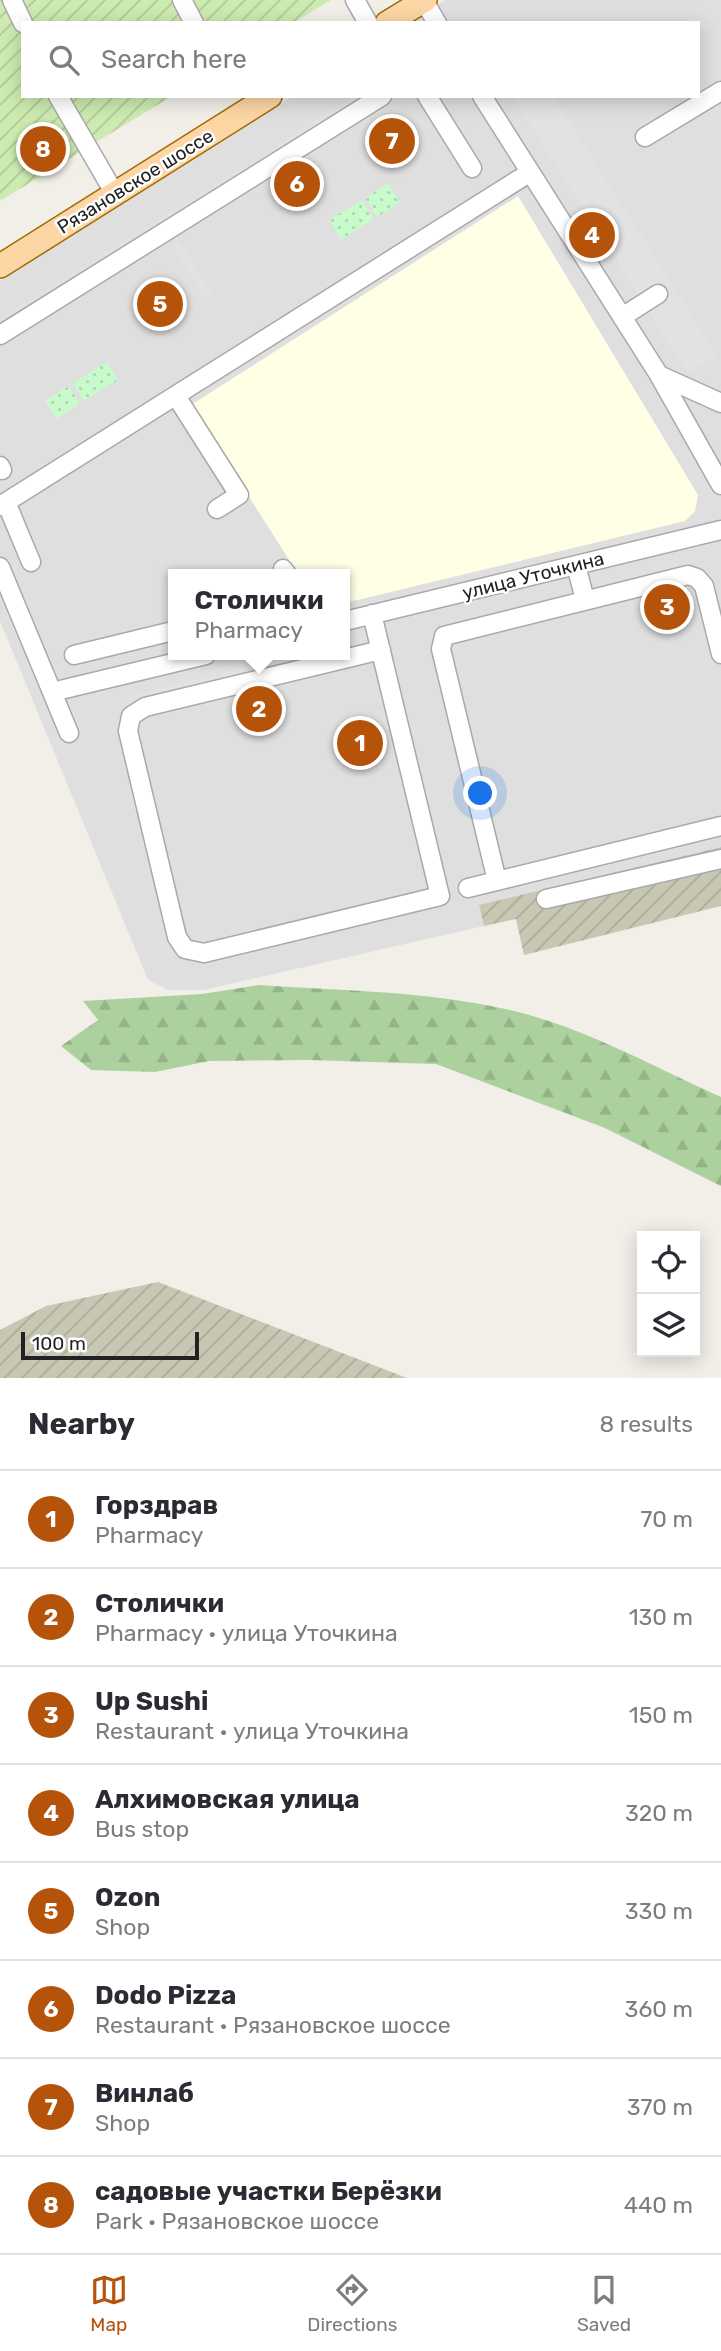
<!DOCTYPE html>
<html lang="en">
<head>
<meta charset="utf-8">
<style>
  :root { --surface:#fff; --page:#f7f7f7; --text:#2b2b33; --muted:#7c7c81; --line:#e1e1e2; --accent:#b45309 }
  body { margin:0; font-family:Rubik,sans-serif; background:var(--page); color:var(--text) }
  .controls { position:absolute; right:21px; bottom:21px; display:grid; overflow:hidden; border-radius:0px; box-shadow:0 4px 18px #0003 }
  .controls button { width:63px; height:63px; display:grid; place-items:center; padding:0; border:0; border-bottom:2px solid var(--line); background:var(--surface); color:var(--text); font:35px sans-serif }
  .scale { position:absolute; left:21px; bottom:18px; width:178px; box-sizing:border-box; padding-left:7px; border:4px solid #222; border-top:0; font-size:19px; line-height:24px; white-space:nowrap; color:#222; -webkit-text-stroke:5px #fff; paint-order:stroke }
  .you { position:absolute; left:481px; top:794px; width:24px; height:24px; margin:-18px; border:5px solid #fff; border-radius:50%; background:#1a73e8; box-shadow:0 0 0 10px #1a73e833 }
  .badge { display:grid; place-items:center; width:46px; height:46px; border-radius:50%; background:var(--accent); color:#fff; font-size:23px; font-weight:700 }
  .pin { position:absolute; translate:-50% -50%; border:4px solid #fff; box-shadow:0 2px 7px #0006 }
  .popup { position:absolute; left:168px; top:569px; width:182px; height:91px; box-sizing:border-box; display:grid; place-content:center; border-radius:0px; background:var(--surface); filter:drop-shadow(0 2px 5px #0005); font-size:23px; white-space:nowrap; color:var(--muted) }
  .popup b { font-size:26px; color:var(--text) }
  .popup::after { content:''; position:absolute; left:50%; top:100%; margin-left:-14px; border:14px solid transparent; border-top-color:var(--surface) }
  .list { margin:0; padding:0; list-style:none }
  h2 { display:flex; justify-content:space-between; align-items:center; height:91px; margin:0; padding:0 28px; font-size:30px }
  h2 small { font-size:23px; font-weight:400; color:var(--muted) }
  .list li { display:grid; grid-template-columns:46px 1fr auto; gap:21px; align-items:center; box-sizing:border-box; height:98px; padding:0 28px; border-top:2px solid var(--line) }
  .list b { display:block; font-size:26px; white-space:nowrap }
  .list p { margin:0; font-size:23px; white-space:nowrap; color:var(--muted) }
  .list em { font-size:23px; font-style:normal; color:var(--muted) }
  .icon { flex:none; width:38px; height:38px; fill:none; stroke:currentColor; stroke-width:2; stroke-linecap:round; stroke-linejoin:round }
  .map { position:relative; flex:none; width:721px; height:1378px; overflow:hidden }
  .search { position:absolute; background:var(--surface); box-shadow:0 4px 18px #0003; left:21px; right:21px; top:21px; height:77px; display:flex; align-items:center; gap:18px; box-sizing:border-box; padding:0 24px; border-radius:0px; color:var(--muted); font-size:26px }
  .sheet { height:875px; background:var(--surface) }
  nav { display:flex; justify-content:space-around; align-items:center; box-sizing:border-box; height:98px; border-top:2px solid var(--line); background:var(--surface); font-size:19px; color:var(--muted) }
  nav a { display:grid; justify-items:center; gap:4px }
  nav .on { color:var(--accent) }
  .map>svg:first-child { display:block }
</style>
</head>
<body>
<div class="map">
<svg width="721" height="1378" viewBox="0 0 721 1378">
  <defs>
    <pattern id="construction-furrows" width="10" height="10" patternUnits="userSpaceOnUse" patternTransform="scale(1.75)"><rect width="10" height="10" fill="#c7c7b4"/><path d="M-1 1l2-2M0 10L10 0M9 11l2-2" fill="none" stroke="#abab9a"/></pattern>
    <pattern id="forest-firs" width="22" height="20" patternUnits="userSpaceOnUse" patternTransform="scale(1.75)"><rect width="22" height="20" fill="#add19e"/><path d="M5 1l3.5 6h-7zM16 11l3.5 6h-7z" fill="#95b388"/></pattern>
    <pattern id="park-dots" width="8" height="8" patternUnits="userSpaceOnUse" patternTransform="scale(1.75)"><rect width="8" height="8" fill="#c8facc"/><path d="M2 2h.1M6 6h.1" fill="none" stroke="#acd6af" stroke-width="1.8" stroke-linecap="round"/></pattern>
    <pattern id="garden-furrows" width="10" height="10" patternUnits="userSpaceOnUse" patternTransform="scale(1.75)"><rect width="10" height="10" fill="#cdebb0"/><path d="M-1 1l2-2M0 10L10 0M9 11l2-2" fill="none" stroke="#b0c997"/></pattern>
  </defs>
  <rect width="100%" height="100%" fill="#f2efe9"/>
  <path fill="#e0dfdf" fill-rule="evenodd" d="M445 0H721V847L479 905 484 926 204 990H168L148 980 0 621V281L293 96H698V23H409ZM173 574H345V655H173Z"/>
  <path fill="#ffffe5" d="M518 196 698 495 695 511 685 521 345 603V574H298L191 405Z"/>
  <path fill="url(#construction-furrows)" d="M721 847V906L524 955 516 919 484 926 479 905Z
    M158 1282 407 1378H0V1330L46 1306Z"/>
  <path fill="url(#forest-firs)" d="M259 985C343 991 431 991 514 1011 585 1028 654 1067 721 1097V1186L605 1128 436 1064 309 1060 209 1061 155 1072 91 1070 61 1046 98 1020 83 1001 202 994Z"/>
  <path fill="url(#park-dots)" d="M388 183 400 203 377 217 365 198Z
    M362 200 374 219 341 240 329 220Z
    M107 362 118 380 84 401 73 383Z
    M69 386 80 404 56 419 45 401Z"/>
  <path fill="url(#garden-furrows)" d="M0 0H331L293 23H23V96H172L0 201Z"/>
  <path fill="#e2e2e2" d="M355 96H374L269 163 263 154Z
    M512 96H553L717 355 688 374Z
    M245 166 250 174 105 265 100 256Z
    M179 241 213 296 206 300 172 246Z
    M89 263 95 271 0 331V319Z
    M289 656 291 666 130 705 127 696Z"/>
  <g fill="none" stroke-linecap="round" stroke-linejoin="round">
    <defs>
      <path id="minor" d="M12 0 23 23
        M182 0 194 23
        M355 0 368 23
        M424 1 437 23
        M58 96 115 194
        M427 96 472 168
        M482 96 659 375 721 485
        M645 137 721 91
        M622 317 658 294
        M0 335 382 96
        M659 375 721 403
        M176 396 239 495 217 509
        M0 466 2 470
        M6 502 31 562
        M0 506 529 173
        M576 565 585 600
        M0 567 69 733
        M283 569 287 574
        M372 614 440 896 204 953 185 949 177 937 128 731 131 716 145 707 381 650
        M345 621 721 530
        M74 655 173 631
        M52 692 206 655
        M497 881 441 649 444 636 688 575 697 578 704 586 721 654
        M468 888 721 826
        M546 899 721 859"/>
      <path id="major" d="M387 23 425 0
        M0 266 270 96"/>
    </defs>
    <use href="#minor" stroke="#a9a9a9" stroke-width="21"/>
    <use href="#major" stroke="#a06b00" stroke-width="26"/>
    <use href="#minor" stroke="#fff" stroke-width="18"/>
    <use href="#major" stroke="#fcd6a4" stroke-width="23"/>
  </g>
  <g text-anchor="middle" stroke-width="5" stroke-linejoin="round" paint-order="stroke">
    <g font-size="19" fill="#222" stroke="#fff">
      <text transform="translate(135 181) rotate(-32)" y="7">Рязановское шоссе</text>
      <text transform="translate(533 575) rotate(-14)" y="7">улица Уточкина</text>
    </g>
  </g>
</svg>
<div class="controls">
<button><svg class="icon" aria-label="locate" viewBox="0 0 24 24"><circle cx="12" cy="12" r="6"/><path d="M12 2v4M12 18v4M2 12h4M18 12h4"/></svg></button>
<button><svg class="icon" aria-label="layers" viewBox="0 0 24 24"><path d="M12 4l9 5-9 5-9-5zM3 14l9 5 9-5"/></svg></button>
</div>
<div class="scale">100 m</div>
<div class="you"></div>
<div class="pin badge" style="left:360px;top:743px">1</div>
<div class="pin badge" style="left:259px;top:709px">2</div>
<div class="popup"><b>Столички</b>Pharmacy</div>
<div class="pin badge" style="left:667px;top:607px">3</div>
<div class="pin badge" style="left:592px;top:235px">4</div>
<div class="pin badge" style="left:160px;top:304px">5</div>
<div class="pin badge" style="left:297px;top:184px">6</div>
<div class="pin badge" style="left:392px;top:141px">7</div>
<div class="pin badge" style="left:43px;top:149px">8</div>
<div class="search"><svg class="icon" aria-label="search" viewBox="0 0 24 24"><circle cx="10" cy="10" r="6"/><path d="M15 15l6 6"/></svg>Search here</div>
</div>
<section class="sheet">
<h2>Nearby<small>8 results</small></h2>
<ul class="list">
<li><span class="badge">1</span><div><b>Горздрав</b><p>Pharmacy</p></div><em>70 m</em></li>
<li><span class="badge">2</span><div><b>Столички</b><p>Pharmacy · улица Уточкина</p></div><em>130 m</em></li>
<li><span class="badge">3</span><div><b>Up Sushi</b><p>Restaurant · улица Уточкина</p></div><em>150 m</em></li>
<li><span class="badge">4</span><div><b>Алхимовская улица</b><p>Bus stop</p></div><em>320 m</em></li>
<li><span class="badge">5</span><div><b>Ozon</b><p>Shop</p></div><em>330 m</em></li>
<li><span class="badge">6</span><div><b>Dodo Pizza</b><p>Restaurant · Рязановское шоссе</p></div><em>360 m</em></li>
<li><span class="badge">7</span><div><b>Винлаб</b><p>Shop</p></div><em>370 m</em></li>
<li><span class="badge">8</span><div><b>садовые участки Берёзки</b><p>Park · Рязановское шоссе</p></div><em>440 m</em></li>
</ul>
</section>
<nav>
<a class="on"><svg class="icon" aria-label="map" viewBox="0 0 24 24"><path d="M3 6l6-2 6 2 6-2v14l-6 2-6-2-6 2zM9 4v14M15 6v14"/></svg>Map</a>
<a><svg class="icon" aria-label="directions" viewBox="0 0 24 24"><path d="M12 3l9 9-9 9-9-9zM9 14v-3h6M13 9l2 2-2 2"/></svg>Directions</a>
<a><svg class="icon" aria-label="saved" viewBox="0 0 24 24"><path d="M7 4h10v16l-5-4-5 4z"/></svg>Saved</a>
</nav>
</body>
</html>
